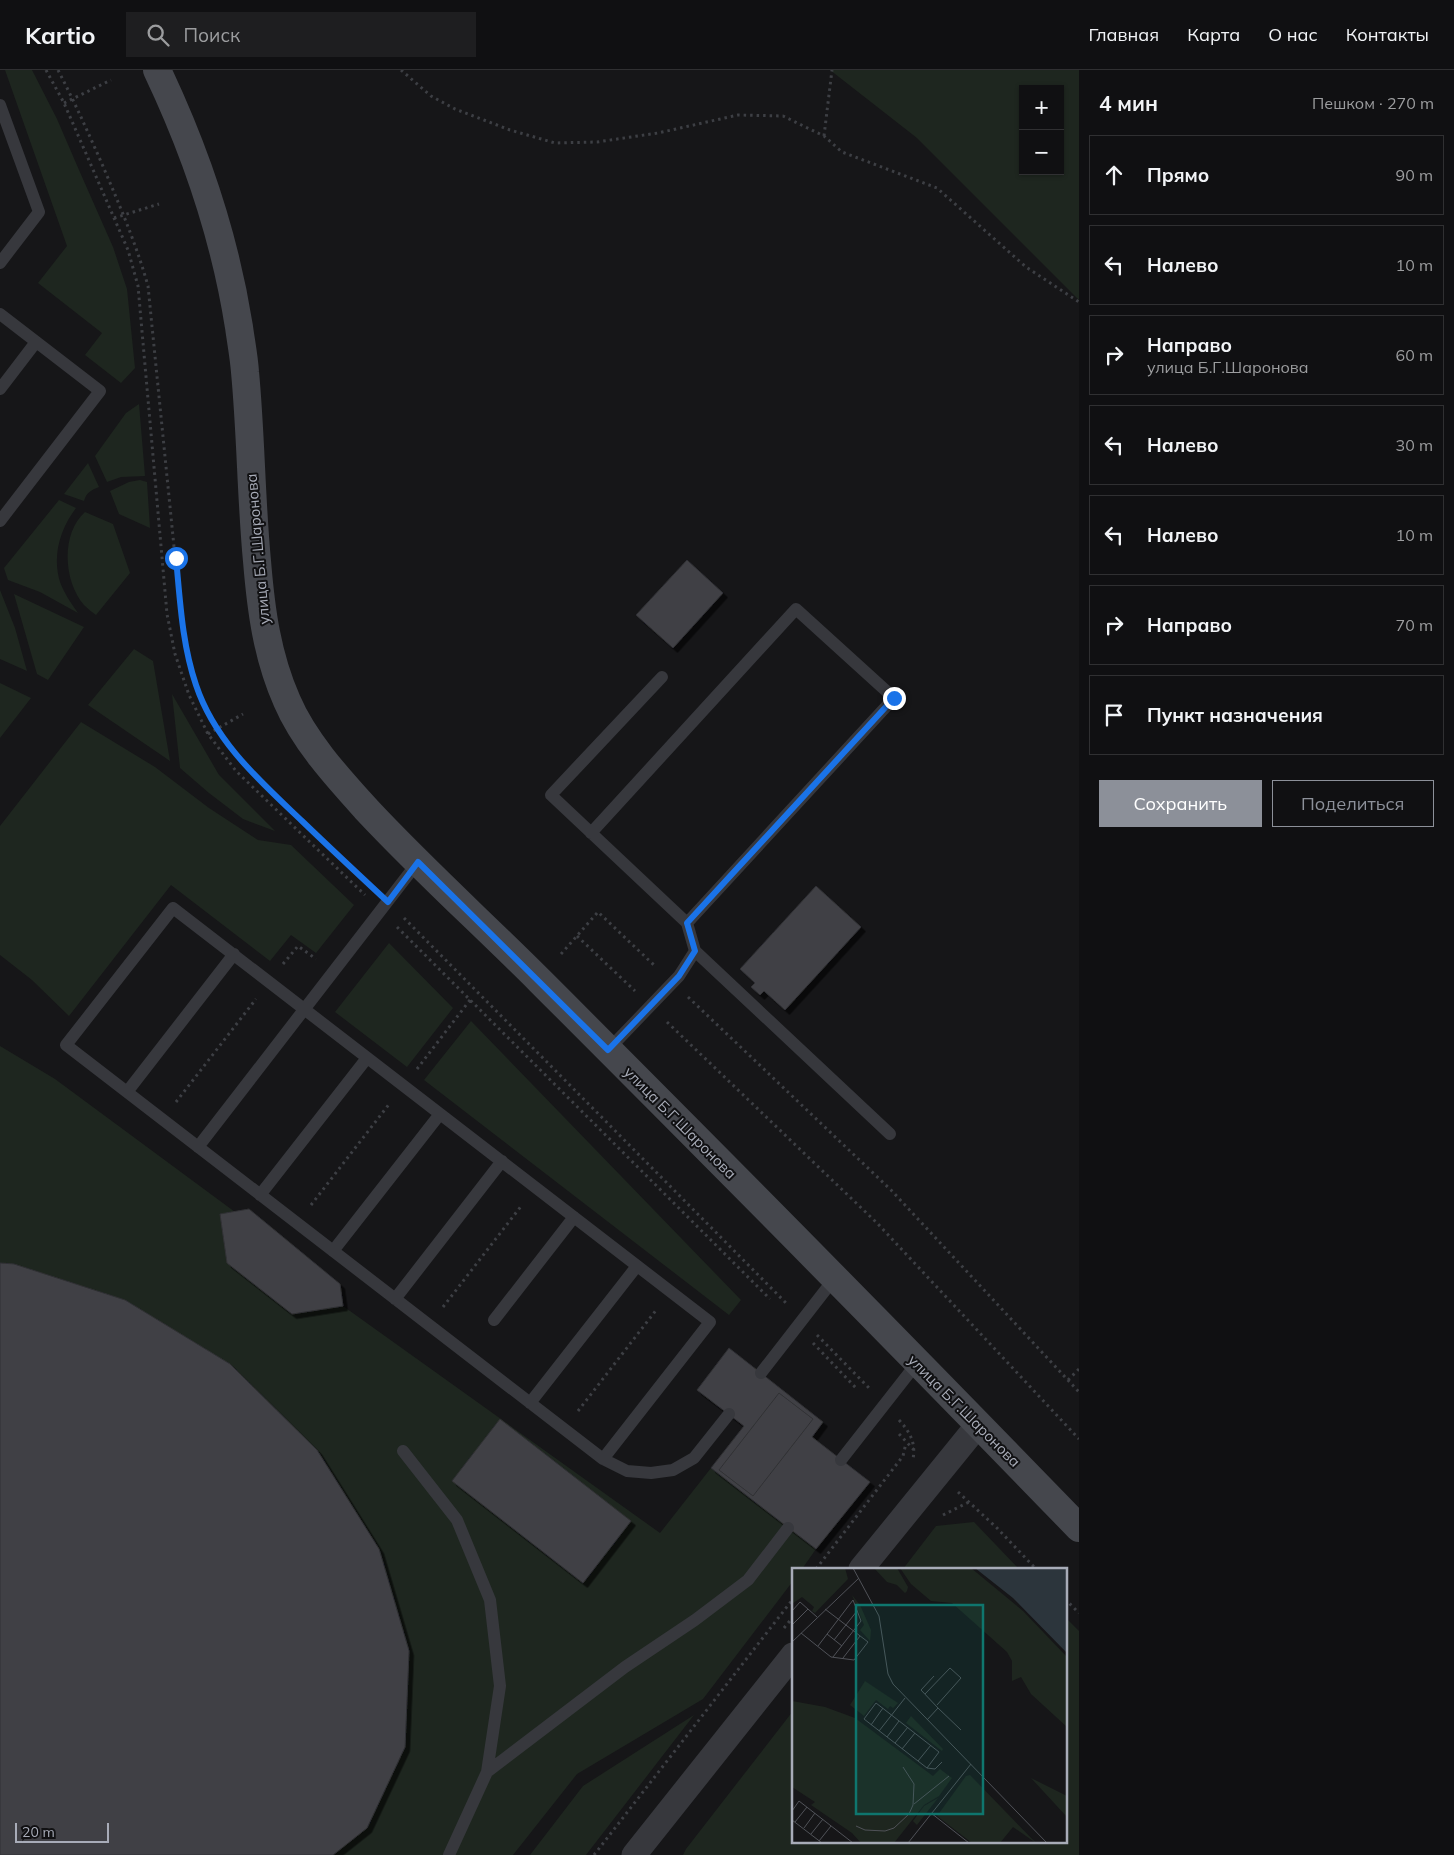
<!DOCTYPE html>
<html lang="ru">
<head>
<meta charset="utf-8">
<style>
  :root { --surface:#101012; --page:#1e1e20; --text:#f1f3f6; --muted:#9c9d9f; --line:#303032; --accent:#8c9099 }
  body { margin:0; font-family:Mulish,sans-serif; background:var(--page); color:var(--text) }
  .controls { position:absolute; right:15px; top:15px; display:grid; overflow:hidden; border-radius:0px; box-shadow:0 1px 4px #0004 }
  .controls button { width:45px; height:45px; display:grid; place-items:center; padding:0; border:0; border-bottom:1px solid var(--line); background:var(--surface); color:var(--text); font:25px sans-serif }
  .scale { position:absolute; left:15px; bottom:12px; width:94px; box-sizing:border-box; padding-left:5px; border:2px solid #a8acb8; border-top:0; font-size:14px; line-height:18px; white-space:nowrap; color:#a8acb8; -webkit-text-stroke:4px #111113; paint-order:stroke }
  .stop { position:absolute; width:15px; height:15px; margin:-11px; border:4px solid #1a73e8; border-radius:50%; background:#fff }
  .stop.end { background:#1a73e8; border-color:#fff; box-shadow:0 1px 5px #0008 }
  .list { margin:0; padding:0; list-style:none }
  h2 { display:flex; justify-content:space-between; align-items:center; height:65px; margin:0; padding:0 20px; font-size:21px }
  h2 small { font-size:16px; font-weight:400; color:var(--muted) }
  .list li { display:grid; grid-template-columns:32px 1fr auto; gap:15px; align-items:center; box-sizing:border-box; height:80px; margin:0 10px 10px; padding:0 10px; border:1px solid var(--line); border-radius:0px }
  .list b { display:block; font-size:19px; white-space:nowrap }
  .list p { margin:0; font-size:16px; white-space:nowrap; color:var(--muted) }
  .list em { font-size:16px; font-style:normal; color:var(--muted) }
  .actions { display:flex; gap:10px; padding:15px 20px }
  .actions a { flex:1; padding:11px 0; border:1px solid var(--accent); border-radius:0px; text-align:center; font-size:18px; color:var(--accent) }
  .actions .main { background:var(--accent); color:#fff }
  .icon { flex:none; width:28px; height:28px; fill:none; stroke:currentColor; stroke-width:2; stroke-linecap:round; stroke-linejoin:round }
  .map { position:relative; flex:none; width:1079px; height:1785px; overflow:hidden }
  header { display:flex; align-items:center; gap:30px; box-sizing:border-box; height:70px; padding:0 25px; background:var(--surface); border-bottom:1px solid var(--line) }
  header strong { font-size:24px }
  nav { display:flex; gap:28px; margin-inline-start:auto; font-size:18px }
  .search { width:350px; height:45px; background:var(--page); display:flex; align-items:center; gap:12px; box-sizing:border-box; padding:0 18px; border-radius:0px; color:var(--muted); font-size:19px }
  main { display:flex }
  aside { flex:1; background:var(--surface) }
  .map>svg:first-child { display:block }
</style>
</head>
<body>
<header>
<strong>Kartio</strong>
<div class="search"><svg class="icon" aria-label="search" viewBox="0 0 24 24"><circle cx="10" cy="10" r="6"/><path d="M15 15l6 6"/></svg>Поиск</div>
<nav><a>Главная</a><a>Карта</a><a>О нас</a><a>Контакты</a></nav>
</header>
<main>
<div class="map">
<svg width="1079" height="1785" viewBox="0 0 1079 1785">
  <defs>
    <filter id="shadow"><feDropShadow dx="4.5" dy="4.5" stdDeviation="0" flood-color="#0009"/></filter>
  </defs>
  <rect width="100%" height="100%" fill="#161618"/>
  <path fill="#1e261f" fill-rule="evenodd" d="M5 0H32L57 49 79 100 113 177 127 219 135 298 121 313 85 285 102 263 38 213 67 176Z
    M830 0H1079V230L917 68ZM1023 19H1060V101H1023Z
    M139 334 145 406 121 407 107 412 95 386 126 343Z
    M88 393 99 417C91 420 86 423 84 431L64 424Z
    M140 410 147 412 150 458 119 444 110 421 129 412Z
    M59 430 76 438C60 459 52 486 60 512 64 523 71 533 78 543L40 522 8 510 4 498Z
    M85 442 113 454 130 503 96 545C92 542 88 539 84 535 63 511 61 463 85 442Z
    M0 520 15 558 27 601 0 589Z
    M14 524 84 557 48 610 37 604Z
    M134 579 153 591 170 691 88 635Z
    M0 613 31 628 0 668Z
    M172 624 219 705 275 761 243 749 209 723 180 698Z
    M81 652 155 697 209 738 258 770 291 775 354 835 316 883 291 865 270 891 171 815 69 946 32 910 0 885V756Z
    M389 873 453 938 407 997 335 942Z
    M471 951 741 1230 729 1245 424 1010Z
    M0 976 55 1009 235 1142 249 1139 340 1214 343 1236 660 1463 711 1398 816 1479 802 1499H793V1511L703 1629 577 1704 513 1785H0Z
    M974 1452 1019 1499H903L936 1456Z
    M1065 1547 1079 1561V1785H683L686 1779 793 1641V1771H1065Z
    M694 1645 586 1785H530L583 1716Z"/>
  <path fill="#404145" stroke="#303034" filter="url(#shadow)" d="M687 490 723 523 673 578 636 545Z
    M816 816 861 857 785 940 764 921 760 925 751 917 755 913 740 899Z
    M249 1139 340 1214 343 1236 292 1244 227 1193 220 1144Z
    M0 1193 14 1194 125 1230 230 1294 317 1380 379 1479 409 1581 405 1677 367 1758 333 1785H0Z
    M729 1278 823 1352 812 1367 870 1412 816 1479 711 1398 744 1356 697 1320Z
    M779 1323 813 1349 753 1426 719 1400Z
    M500 1349 631 1451 583 1513 452 1411Z"/>
  <g fill="none" stroke-linecap="round" stroke-linejoin="round">
    <path stroke="#3d3f44" stroke-width="3" stroke-dasharray="2.5 4" stroke-linecap="butt" d="M46 0 64 33 128 180 138 216 167 544 175 584 189 625 208 664 236 701 365 825
      M58 0C74 31 88 62 102 94 119 134 136 173 148 216L181 547 187 581 196 616 208 644 228 676 243 694 268 719 371 816
      M401 0 431 26 455 39 510 60 555 73 597 72 658 63 738 45 783 46 824 66 842 82 937 118 1026 197 1079 232
      M64 33 111 10
      M824 66 832 0
      M114 148 159 134
      M208 664 243 644
      M404 848 787 1234
      M397 857 770 1229
      M577 866 635 921
      M561 884 598 842 656 897
      M283 894 298 876 316 889
      M688 927 891 1120 1079 1322
      M667 952 877 1153 1079 1369
      M417 999 470 930
      M176 1032 256 929
      M311 1135 390 1033
      M443 1237 522 1135
      M817 1265 869 1318
      M813 1273 856 1318
      M1068 1310 1079 1299
      M578 1341 657 1239
      M899 1350C910 1362 916 1373 913 1389
      M899 1364 914 1380
      M958 1422 997 1458 1036 1499
      M943 1445 969 1432
      M816 1499 903 1386 906 1373
      M1065 1529 1079 1543
      M784 1558 793 1547
      M594 1785 793 1529"/>
    <path stroke="#37383d" stroke-width="12" d="M0 35 39 142 0 193
      M0 244 100 321 0 451
      M0 319 36 272
      M591 763 796 539 894 628 687 853
      M695 881 890 1064
      M608 980 679 906 695 881 687 853 551 725 662 607
      M127 1022 234 884
      M198 1077 418 792
      M260 1125 367 988
      M333 1181 440 1044
      M395 1229 502 1091
      M494 1250 574 1147
      M761 1303 834 1209
      M530 1333 637 1196
      M403 1381 457 1450 490 1530 500 1616 487 1702 449 1785
      M603 1389 710 1252 173 838 66 975 603 1389 627 1401 651 1403 673 1400 694 1388 729 1344
      M841 1390 917 1293
      M487 1702 625 1597 695 1550 748 1510 788 1458"/>
    <path stroke="#37383d" stroke-width="25" d="M861 1499 978 1355
      M634 1785 793 1585"/>
    <path stroke="#45474d" stroke-width="28" d="M157 0C196 82 225 168 239 257 241 272 244 287 245 302 251 365 251 428 257 491 261 540 267 586 287 631 304 671 338 708 367 740 422 799 483 854 540 911 721 1092 901 1274 1079 1458"/>
  </g>
  <g fill="none" stroke-linecap="round" stroke-linejoin="round">
    <path stroke="#1a73e8" stroke-width="6" d="M176 488C180 530 182 574 196 615 215 672 260 711 302 751 330 778 359 805 388 832L418 792 608 980 679 906 695 881 687 853 894 628"/>
  </g>
  <g text-anchor="middle" stroke-width="4" stroke-linejoin="round" paint-order="stroke">
    <g font-size="15" fill="#a8acb8" stroke="#111113">
      <text transform="translate(258 479) rotate(-95)" y="5">улица Б.Г.Шаронова</text>
      <text transform="translate(680 1053) rotate(45)" y="5">улица Б.Г.Шаронова</text>
      <text transform="translate(964 1341) rotate(45)" y="5">улица Б.Г.Шаронова</text>
    </g>
  </g>
  <g transform="translate(792 1498)">
    <rect width="275" height="275" fill="#161618"/>
    <path d="M3 0H53L56 11 23 45 20 43 22 39 10 29 0 36V4ZM82 0H105L116 19 115 23 113 25 105 17 95 14ZM108 0H179L231 43 275 89V159L239 126 229 109 220 113V93L215 84 160 35 139 33 119 16ZM60 27 68 37 79 62 78 73 68 62 72 57ZM73 113 106 135 101 140 98 138 96 141 84 132 72 148 58 137ZM0 133 33 139 63 150 141 208 148 201 160 210 147 228 132 237 102 275H69L60 265 19 237 23 234 0 219ZM119 148 151 181 150 183 114 155ZM178 207 244 275 221 259 208 275H180L145 248 174 208ZM239 210 275 228V249ZM146 230 125 257 121 253 132 238Z" fill="#1e261f"/>
    <path d="M183 0H275V85L221 30Z" fill="#2c353c"/>
    <path fill="none" stroke="#505258" stroke-width="1" d="M61 0 87 48 96 106 101 116 255 275M0 43 8 34 25 49M0 57 16 41M9 65 39 89 62 92 76 74 33 41M35 66 50 78M42 72 65 43M0 74 67 10M26 78 61 32M41 89 69 53 61 32M51 90 68 68M133 126 158 100 169 110 145 137M146 140 169 162M135 152 146 140 129 122 142 108M79 157 91 140M87 163 113 130M95 169 107 153M103 175 116 159M110 181 123 165M126 193 139 177M135 200 147 184 84 135 72 151 135 200 143 201 150 194M122 236 157 208M0 243 7 233 61 275M139 245 177 275M0 252 30 275M3 254 15 239M64 258 73 262 93 263 102 260 117 246 121 237 122 216 111 199M12 260 23 245M19 266 31 251M27 273 39 258M116 275 179 196"/>
    <path fill="#0f766e" fill-opacity="0.15" stroke="#0f766e" stroke-width="2.5" d="M64 37H191V246H64Z"/>
    <rect width="275" height="275" fill="none" stroke="#a8acb8" stroke-width="2.5"/>
  </g>
</svg>
<div class="controls">
<button>+</button>
<button>−</button>
</div>
<div class="scale">20 m</div>
<div class="stop" style="left:176px;top:488px"></div>
<div class="stop end" style="left:894px;top:628px"></div>
</div>
<aside>
<h2>4 мин<small>Пешком · 270 m</small></h2>
<ul class="list">
<li><svg class="icon" aria-label="ahead" viewBox="0 0 24 24"><path d="M12 20V5M6 11l6-6 6 6"/></svg><div><b>Прямо</b></div><em>90 m</em></li>
<li><svg class="icon" aria-label="left" viewBox="0 0 24 24"><path d="M17 20v-9H6M10 6l-5 5 5 5"/></svg><div><b>Налево</b></div><em>10 m</em></li>
<li><svg class="icon" aria-label="right" viewBox="0 0 24 24"><path d="M7 20v-9h11M14 6l5 5-5 5"/></svg><div><b>Направо</b><p>улица Б.Г.Шаронова</p></div><em>60 m</em></li>
<li><svg class="icon" aria-label="left" viewBox="0 0 24 24"><path d="M17 20v-9H6M10 6l-5 5 5 5"/></svg><div><b>Налево</b></div><em>30 m</em></li>
<li><svg class="icon" aria-label="left" viewBox="0 0 24 24"><path d="M17 20v-9H6M10 6l-5 5 5 5"/></svg><div><b>Налево</b></div><em>10 m</em></li>
<li><svg class="icon" aria-label="right" viewBox="0 0 24 24"><path d="M7 20v-9h11M14 6l5 5-5 5"/></svg><div><b>Направо</b></div><em>70 m</em></li>
<li><svg class="icon" aria-label="arrive" viewBox="0 0 24 24"><path d="M6 21V4h12l-3 4 3 4H6"/></svg><div><b>Пункт назначения</b></div></li>
</ul>
<div class="actions"><a class="main">Сохранить</a><a>Поделиться</a></div>
</aside>
</main>
</body>
</html>
